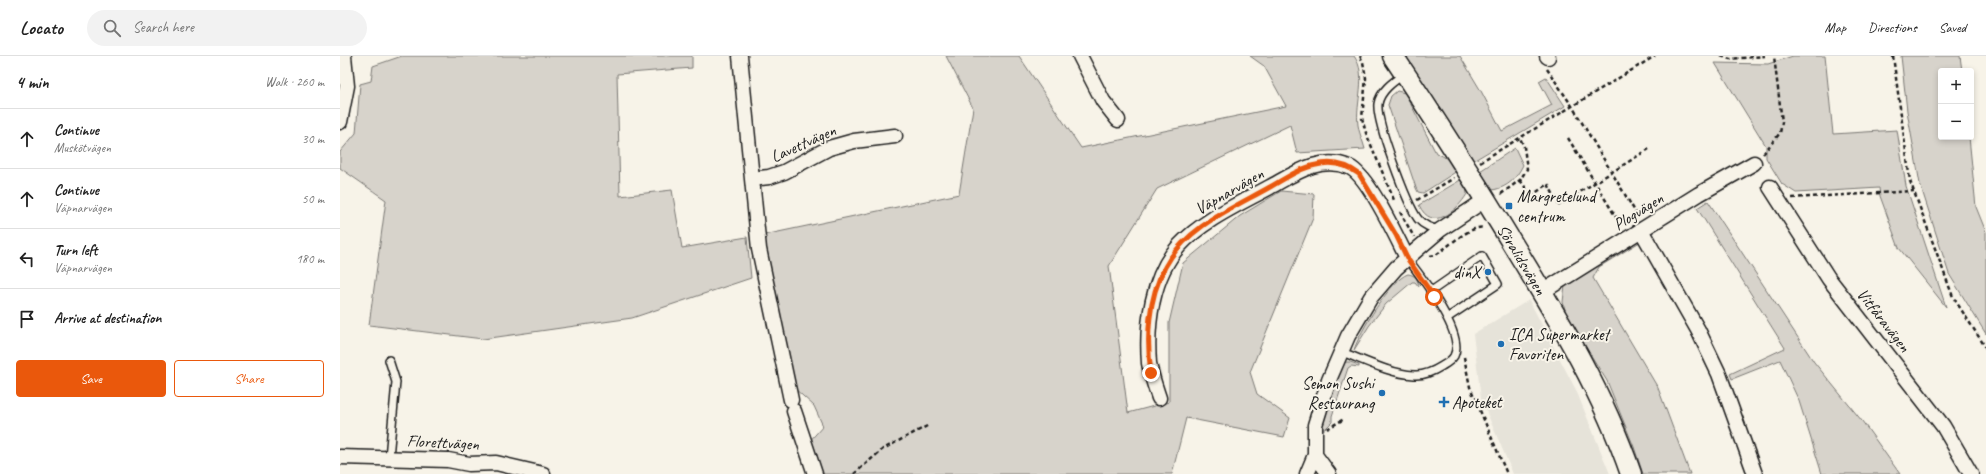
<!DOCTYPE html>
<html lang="en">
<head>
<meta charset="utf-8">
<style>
  :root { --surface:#fff; --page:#f2f2f2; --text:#222; --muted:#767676; --line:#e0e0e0; --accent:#ea580c }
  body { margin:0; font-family:Caveat,sans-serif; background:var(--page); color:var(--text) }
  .controls { position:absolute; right:12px; top:12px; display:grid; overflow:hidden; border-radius:4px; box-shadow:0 2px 6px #0003 }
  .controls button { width:36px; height:36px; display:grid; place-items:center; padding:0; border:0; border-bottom:1px solid var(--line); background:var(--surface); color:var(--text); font:20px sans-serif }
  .stop { position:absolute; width:12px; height:12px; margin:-9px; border:3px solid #ea580c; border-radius:50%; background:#fff }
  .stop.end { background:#ea580c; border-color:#fff; box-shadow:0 1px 4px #0008 }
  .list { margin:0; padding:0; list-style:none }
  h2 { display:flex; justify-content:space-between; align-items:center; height:52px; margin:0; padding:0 16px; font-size:17px }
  h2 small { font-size:13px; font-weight:400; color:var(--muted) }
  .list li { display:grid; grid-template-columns:26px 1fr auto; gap:12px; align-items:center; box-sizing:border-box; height:60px; padding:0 16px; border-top:1px solid var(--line) }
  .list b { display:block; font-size:15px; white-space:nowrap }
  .list p { margin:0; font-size:13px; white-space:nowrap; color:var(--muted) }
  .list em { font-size:13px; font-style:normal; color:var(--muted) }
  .actions { display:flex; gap:8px; padding:12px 16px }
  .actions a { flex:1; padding:9px 0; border:1px solid var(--accent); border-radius:4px; text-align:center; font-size:14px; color:var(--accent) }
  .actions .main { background:var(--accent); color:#fff }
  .icon { flex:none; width:22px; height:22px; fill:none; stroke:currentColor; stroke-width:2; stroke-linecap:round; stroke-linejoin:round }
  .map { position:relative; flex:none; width:1646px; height:418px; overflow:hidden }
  header { display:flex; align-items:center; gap:24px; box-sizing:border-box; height:56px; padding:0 20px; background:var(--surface); border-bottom:1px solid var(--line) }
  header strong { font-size:19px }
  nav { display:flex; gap:22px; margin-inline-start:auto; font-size:14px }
  .search { width:280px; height:36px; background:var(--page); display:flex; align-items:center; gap:10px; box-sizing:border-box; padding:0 14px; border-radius:22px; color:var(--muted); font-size:15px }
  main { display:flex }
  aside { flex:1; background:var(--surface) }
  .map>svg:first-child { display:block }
</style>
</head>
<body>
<header>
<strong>Locato</strong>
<div class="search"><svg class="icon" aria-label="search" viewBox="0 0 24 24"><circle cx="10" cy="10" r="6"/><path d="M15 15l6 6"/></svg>Search here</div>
<nav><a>Map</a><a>Directions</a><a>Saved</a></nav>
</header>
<main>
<aside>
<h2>4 min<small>Walk · 260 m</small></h2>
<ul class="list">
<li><svg class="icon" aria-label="ahead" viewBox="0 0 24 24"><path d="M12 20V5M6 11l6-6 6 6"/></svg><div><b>Continue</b><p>Muskötvägen</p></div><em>30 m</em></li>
<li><svg class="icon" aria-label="ahead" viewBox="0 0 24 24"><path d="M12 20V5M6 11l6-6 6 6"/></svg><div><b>Continue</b><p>Väpnarvägen</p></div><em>50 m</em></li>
<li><svg class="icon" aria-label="left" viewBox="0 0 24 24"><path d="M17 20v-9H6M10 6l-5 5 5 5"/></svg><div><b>Turn left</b><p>Väpnarvägen</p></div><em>180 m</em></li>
<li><svg class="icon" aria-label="arrive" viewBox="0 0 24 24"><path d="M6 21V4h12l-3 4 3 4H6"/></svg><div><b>Arrive at destination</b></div></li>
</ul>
<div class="actions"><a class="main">Save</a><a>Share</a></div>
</aside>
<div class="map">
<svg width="1646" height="418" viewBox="0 0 1646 418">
  <rect width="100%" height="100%" fill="#f7f3e8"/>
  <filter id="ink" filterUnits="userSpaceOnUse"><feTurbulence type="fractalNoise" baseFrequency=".025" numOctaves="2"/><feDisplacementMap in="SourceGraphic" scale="8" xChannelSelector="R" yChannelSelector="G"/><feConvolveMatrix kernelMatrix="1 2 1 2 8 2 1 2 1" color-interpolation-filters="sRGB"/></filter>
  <g filter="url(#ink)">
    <path fill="#e6e3d9" d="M1189 244 1236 334 1270 418H1173L1141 343 1133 278Z"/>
    <path fill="#d7d3cb" stroke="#7a7874" d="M62 0H352V12L277 18 280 140 332 134 342 192 407 181 411 222 292 262 143 283 29 269 46 144 0 112V96L16 77 20 28 31 25 33 10Z
      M606 0H679L741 92 946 50 924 10 910 0H1014C1028 19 1015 47 1018 69 1019 77 1023 85 1025 93L957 97 950 69 817 133 769 210 788 357 829 346V267L843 207 900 160 941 135 974 138 973 162 910 316 917 338 950 362 944 381 846 362 832 418H481L468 387 483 370 474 350 453 331 424 179 619 138 633 52Z
      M1066 0H1120L1141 35 1162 75 1212 49 1199 25 1206 21 1225 50 1133 105Z
      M1453 0H1485L1493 78 1557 74 1566 130 1606 251 1559 192 1540 140 1539 132 1456 137 1442 128 1426 102V90L1375 7 1428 8Z
      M1561 0H1620L1622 15H1601V81H1629L1636 151 1646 176V278L1609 218 1580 128 1567 55Z
      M1057 35 1065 37 1096 97C1106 101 1112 106 1117 115L1083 137 1078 136 1076 132 1048 49 1051 40Z
      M1175 92 1183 109C1176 123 1168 131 1153 134L1140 115Z
      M1122 123 1126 130 1127 138C1117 155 1092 177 1079 149Z
      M1368 145 1474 306 1522 365 1560 418H1482L1459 345 1440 304 1392 323 1390 318 1445 292 1357 152Z
      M1302 181 1303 184 1259 211 1253 222 1318 332 1350 418H1303L1294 391 1267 325 1227 261 1223 246 1225 229Z
      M1068 218C1076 219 1078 224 1079 231L1075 226H1072L1046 248 1029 270 1014 294C1019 277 1051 223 1068 218Z
      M1005 306H1010L1019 309V311L1011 310 1008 312 992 360V366L985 373H982C985 355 993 320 1005 306Z"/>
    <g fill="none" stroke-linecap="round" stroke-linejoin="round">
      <defs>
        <path id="lane" d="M1063 19C1053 26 1040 35 1038 48 1036 66 1067 148 1078 163 1084 170 1091 172 1100 174
          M1090 236 1142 200 1158 228 1107 262
          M1002 296C1023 304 1051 318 1074 319 1084 320 1094 315 1102 310 1107 307 1111 305 1114 300 1126 278 1080 219 1067 202
          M49 401 56 326 49 304"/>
        <path id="street" d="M400 0 412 123 429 121 444 116 489 92 514 85 555 80
          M740 0 763 45 778 64
          M1207 0 1208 1
          M0 66 7 30 4 0
          M412 123 419 193 451 344
          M1430 131 1489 223 1603 370 1631 418
          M1301 174 1358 274 1379 318 1415 418
          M1202 236 1359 138 1414 107
          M819 342C815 330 811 319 809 307 806 268 812 220 839 190 863 164 899 148 930 131 954 118 980 99 1009 111 1028 119 1057 182 1067 202
          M454 355 475 418
          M975 399 989 418
          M0 401 108 404 129 408 156 407 203 418
          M967 418 975 399V369L989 324 1008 280 1031 241 1056 212 1080 191 1100 174 1145 144"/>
        <g id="secondary">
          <path id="s1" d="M1053 0C1096 64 1137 129 1177 195 1221 267 1263 337 1291 418"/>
        </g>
      </defs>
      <use href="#lane" stroke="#1c1c1c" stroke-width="10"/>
      <use href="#street" stroke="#1c1c1c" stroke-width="17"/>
      <use href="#secondary" stroke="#1c1c1c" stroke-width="23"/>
      <path stroke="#1c1c1c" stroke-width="2.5" stroke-dasharray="4 3" stroke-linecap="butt" d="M1020 0 1023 6 1026 22 1022 62 1026 77 1054 144
        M1381 0 1390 3 1425 0
        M1553 0 1570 125 1613 241 1646 292
        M1207 13 1232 50 1299 162
        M1228 82 1282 171
        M1423 98 1440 77 1442 66 1434 0
        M1140 106 1315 0
        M1180 124 1193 142
        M1161 138 1180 124 1187 113 1184 91 1180 82
        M1191 140 1208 128 1219 149 1309 93
        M1452 142 1574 135
        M1077 144 1114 122
        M1060 156 1074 181
        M1090 200 1096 199C1106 192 1132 168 1144 172
        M1124 301 1130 331 1167 418
        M987 373 1004 363
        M514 418 543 393 589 369"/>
      <use href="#lane" stroke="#f7f3e8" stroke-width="7"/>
      <use href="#street" stroke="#f7f3e8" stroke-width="14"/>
      <use href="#secondary" stroke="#f7f3e8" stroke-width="20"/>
    </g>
  </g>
  <g fill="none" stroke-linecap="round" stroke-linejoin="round" filter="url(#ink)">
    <path stroke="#ea580c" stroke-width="5" d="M811 317C806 283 808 242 825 211 846 171 893 152 930 131 944 123 960 112 976 109 992 105 1007 109 1019 118L1056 179 1067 202 1094 241"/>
  </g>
  <g fill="#1f6fb2" stroke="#f7f3e8" stroke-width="1.5">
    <rect x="1165" y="146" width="8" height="8" rx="2"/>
    <circle cx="1148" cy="216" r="4"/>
    <circle cx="1161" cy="288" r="4"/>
    <circle cx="1042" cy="337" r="4"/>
    <path d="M1102 340h4v4h4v4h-4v4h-4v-4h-4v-4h4z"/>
  </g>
  <g text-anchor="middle" stroke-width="4" stroke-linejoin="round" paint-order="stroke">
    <g font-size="17" fill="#1c1c1c" stroke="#f7f3e8">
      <text transform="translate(463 87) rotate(-24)" y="6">Lavettvägen</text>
      <text transform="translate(889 135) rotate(-30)" y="6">Väpnarvägen</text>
      <text transform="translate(1298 155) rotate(-32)" y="6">Plogvägen</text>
      <text dy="6" stroke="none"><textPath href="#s1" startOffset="241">Söralidsvägen</textPath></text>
      <text transform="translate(1544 264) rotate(52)" y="6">Vitfåravägen</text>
      <text transform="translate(103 386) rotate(3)" y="6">Florettvägen</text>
    </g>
    <g font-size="17" fill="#1c1c1c" stroke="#f7f3e8" text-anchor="start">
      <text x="1177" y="146">Margretelund<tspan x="1177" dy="20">centrum</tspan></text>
      <text x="1140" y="222" text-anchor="end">dinX</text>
      <text x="1169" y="284">ICA Supermarket<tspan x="1169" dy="20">Favoriten</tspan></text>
      <text x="1034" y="333" text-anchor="end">Semon Sushi<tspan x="1034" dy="20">Restaurang</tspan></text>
      <text x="1112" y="352">Apoteket</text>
    </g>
  </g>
</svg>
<div class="controls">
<button>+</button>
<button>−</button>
</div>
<div class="stop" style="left:1094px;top:241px"></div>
<div class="stop end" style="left:811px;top:317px"></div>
</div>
</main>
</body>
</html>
